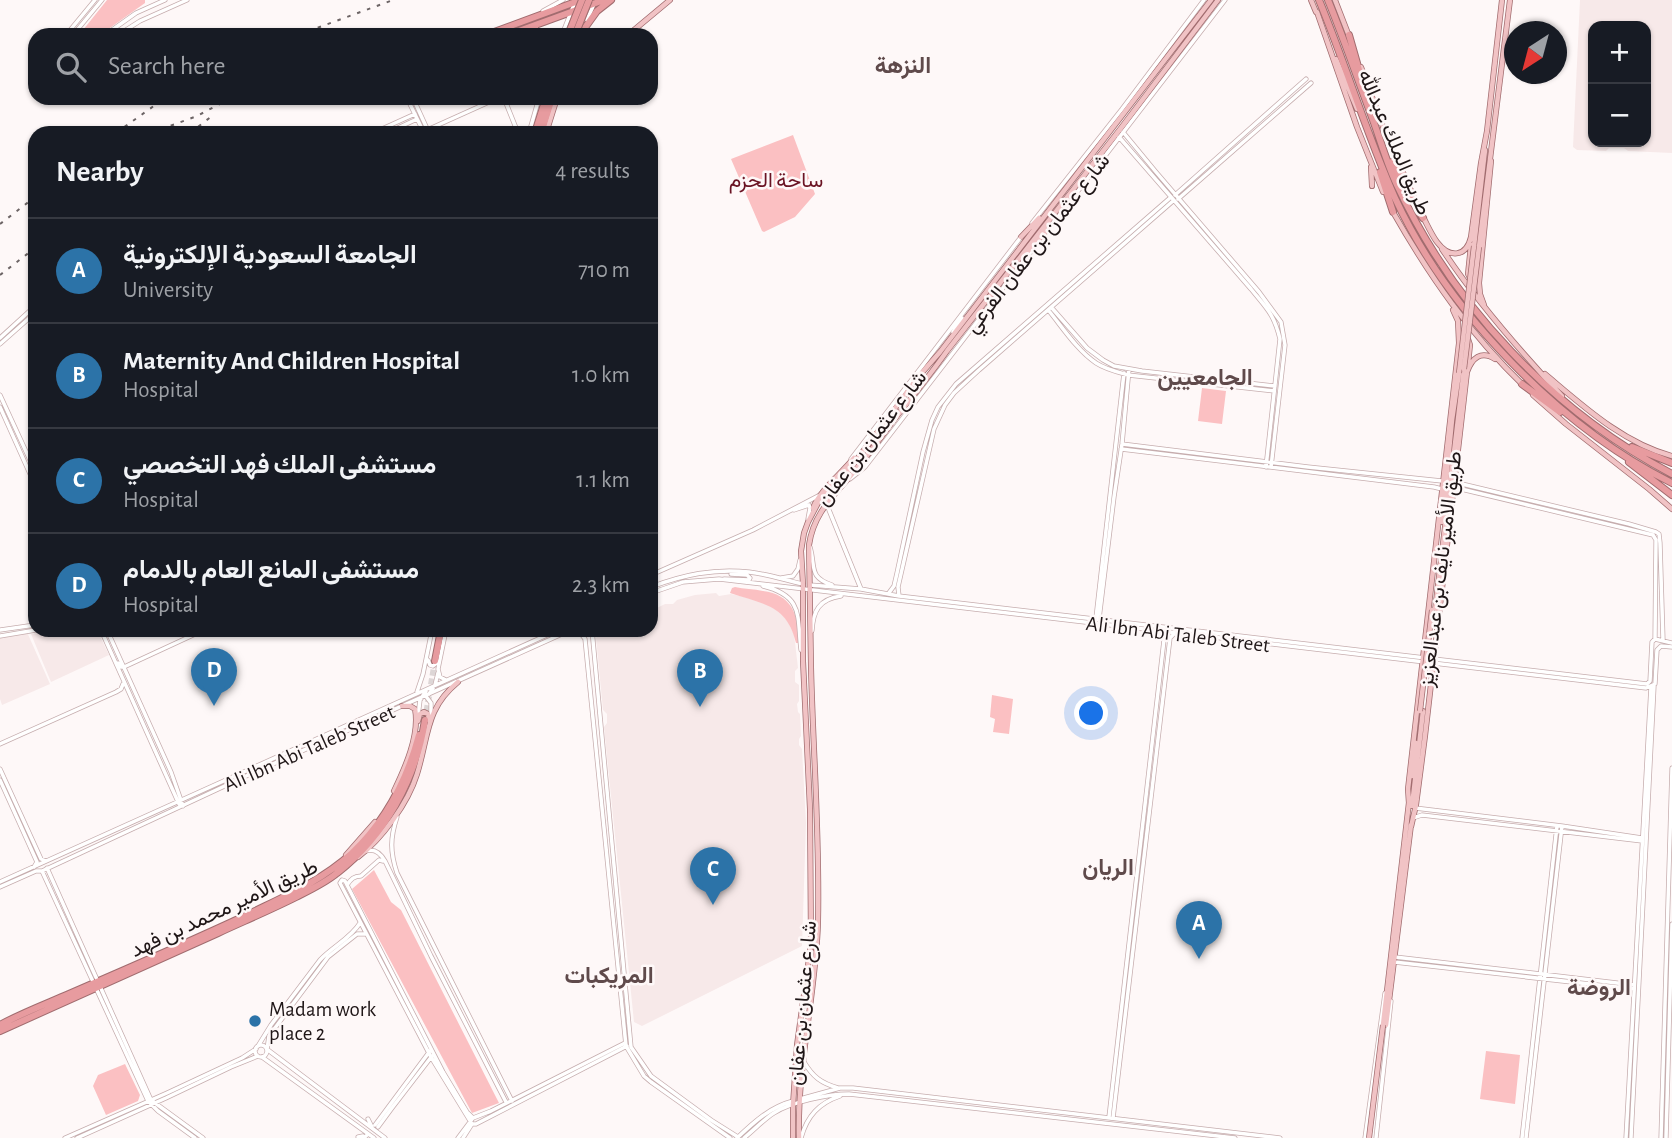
<!DOCTYPE html>
<html lang="en">
<head>
<meta charset="utf-8">
<style>
  :root { --surface:#171b24; --page:#242831; --text:#f1f3f6; --muted:#9ea1a6; --line:#363941; --accent:#2c73a8 }
  body { margin:0; font-family:"Alegreya Sans",Vazirmatn,sans-serif; background:var(--page); color:var(--text) }
  .controls { position:absolute; right:21px; top:21px; display:grid; overflow:hidden; border-radius:14px; box-shadow:0 2px 5px #0004 }
  .controls button { width:63px; height:63px; display:grid; place-items:center; padding:0; border:0; border-bottom:2px solid var(--line); background:var(--surface); color:var(--text); font:35px sans-serif }
  .compass { position:absolute; left:1504px; top:21px; width:63px; height:63px; border-radius:50%; background:var(--surface); box-shadow:0 2px 5px #0004; rotate:216deg }
  .you { position:absolute; left:1092px; top:714px; width:24px; height:24px; margin:-18px; border:5px solid #fff; border-radius:50%; background:#1a73e8; box-shadow:0 0 0 10px #1a73e833 }
  .badge { display:grid; place-items:center; width:46px; height:46px; border-radius:50%; background:var(--accent); color:#fff; font-size:23px; font-weight:700 }
  .pin { position:absolute; translate:-50% -58px; filter:drop-shadow(0 2px 4px #0008) }
  .pin::after { content:''; position:absolute; top:37px; width:24px; height:21px; background:inherit; clip-path:polygon(0 0,100% 0,50% 100%) }
  .list { margin:0; padding:0; list-style:none }
  h2 { display:flex; justify-content:space-between; align-items:center; height:91px; margin:0; padding:0 28px; font-size:30px }
  h2 small { font-size:23px; font-weight:400; color:var(--muted) }
  .list li { display:grid; grid-template-columns:46px 1fr auto; gap:21px; align-items:center; box-sizing:border-box; height:105px; padding:0 28px; border-top:2px solid var(--line) }
  .list b { display:block; font-size:26px; white-space:nowrap }
  .list p { margin:0; font-size:23px; white-space:nowrap; color:var(--muted) }
  .list em { font-size:23px; font-style:normal; color:var(--muted) }
  .icon { flex:none; width:38px; height:38px; fill:none; stroke:currentColor; stroke-width:2; stroke-linecap:round; stroke-linejoin:round }
  .map { position:relative; flex:none; width:1672px; height:1138px; overflow:hidden }
  .search { position:absolute; background:var(--surface); box-shadow:0 2px 5px #0004; left:28px; top:28px; width:630px; height:77px; display:flex; align-items:center; gap:18px; box-sizing:border-box; padding:0 24px; border-radius:21px; color:var(--muted); font-size:26px }
  .panel { position:absolute; background:var(--surface); box-shadow:0 2px 5px #0004; left:28px; top:126px; width:630px; height:511px; border-radius:21px }
  .map>svg:first-child { display:block }
</style>
</head>
<body>
<div class="map">
<svg width="1672" height="1138" viewBox="0 0 1672 1138">
  <rect width="100%" height="100%" fill="#fef8f8"/>
  <path fill="#f7e9e9" fill-rule="evenodd" d="M1580 0H1672V153L1628 151 1624 148H1609L1606 151 1577 150 1573 147ZM1646 26V142H1593V26Z
    M716 593 719 596 731 594 753 599 773 607 787 620 794 634 798 668 795 671V682L799 685V701L797 704 798 712 800 714 801 736 799 739V745L802 749 806 823 802 946 642 1026 634 1022 604 727 607 723V714L603 710 596 638 598 635 608 630H651V611L665 604H673L677 600 695 595Z
    M55 630H97L109 655 51 682 31 634Z
    M27 632 50 684 2 705 0 699V636Z"/>
  <path fill="#fbc0c2" d="M107 0H145V3L100 35H79Z
    M793 135 815 194 795 217 764 232 762 231 731 159Z
    M1202 388 1226 391 1222 424 1198 421Z
    M735 587C744 589 754 589 763 591 793 595 799 616 798 643H796C787 604 762 604 730 593L732 588Z
    M992 695 1013 699 1009 734 993 732 995 719 990 717Z
    M374 870 391 902 401 910 499 1103 472 1113 352 889Z
    M1486 1051 1520 1055 1515 1104 1480 1099Z
    M125 1064 140 1095 138 1101 106 1115 93 1086 98 1075Z"/>
  <g fill="none" stroke-linecap="round" stroke-linejoin="round">
    <path stroke="#ddd6d6" stroke-width="6" stroke-dasharray="6 3" stroke-linecap="butt" d="M425 720 435 661"/>
    <defs>
      <path id="secondary" d="M543 11 563 0
        M587 20 594 4
        M66 35 95 0
        M73 35 102 0
        M105 35 136 13 165 0
        M118 35 140 21 187 0
        M562 35 575 2
        M407 98 424 133
        M413 98 429 133
        M504 98 518 133
        M427 130 498 98
        M1123 132 1156 172 1259 292 1281 322 1285 345 1271 467
        M373 133 415 114
        M387 133 417 119
        M529 133 539 98
        M1119 137 1251 289C1267 309 1274 314 1280 339L1266 467
        M1175 195 1306 79
        M1178 199 1311 83
        M1032 223 1122 109 1204 0
        M1048 230 1225 0
        M1051 307 1087 348 1103 360 1114 366 1142 371 1275 386
        M1049 311C1063 328 1077 350 1096 363 1105 369 1117 372 1128 375L1274 391
        M953 332 962 318
        M0 338 35 306
        M0 344 35 313
        M0 395 35 471
        M0 407 35 485
        M1122 444 1308 467 1442 481
        M1121 449 1434 487 1442 489
        M851 459 1021 237
        M850 479 865 467 1037 244
        M1455 481 1462 484 1629 524 1656 532 1659 534 1660 543 1663 640
        M1454 490 1461 489 1653 535 1656 540 1655 639
        M828 504 829 510 861 589
        M794 510 809 505 810 508 808 519
        M810 547C816 567 808 577 832 585
        M651 575 753 530 820 495
        M781 578 793 576 798 569 800 560
        M724 579 749 580 750 578 747 575 731 574
        M810 585 861 589 899 596 1647 684 1650 681 1652 642 1655 639 1672 643
        M763 586C804 596 797 617 801 650
        M651 587C683 575 714 568 749 572 767 574 785 580 803 584
        M651 593 683 582 719 579 1646 688 1655 684 1657 650 1661 646 1672 647
        M888 594 894 586 897 573 923 452 932 420 938 407 956 384 1170 198
        M899 596 898 587 934 429 945 405 954 393 979 370 1173 201
        M1096 618 1124 373
        M1099 619 1114 497 1122 444 1129 369
        M0 630 35 625
        M101 630 179 804
        M107 630 171 772 183 806
        M592 630 631 1047 651 1076 711 1120 738 1137
        M812 631C813 611 819 599 841 596
        M570 632 579 631 585 639 626 1046 644 1076 651 1082 730 1138
        M0 636 36 630
        M428 660 430 665 433 666 439 661
        M118 663 121 667H124L204 630
        M446 680 440 677 438 669 446 630
        M417 692 423 674 432 630
        M429 694 435 685 438 673
        M425 695 431 703V717
        M418 716 420 700 426 691
        M0 744 116 692 121 689 123 684
        M0 769 41 859 46 861
        M0 780 37 862 34 867
        M1415 808 1562 826 1642 838
        M397 817C390 838 390 852 397 873L512 1101
        M1413 818 1422 815 1642 841
        M366 851C375 848 381 854 385 861L431 956 506 1102
        M47 868 151 1100 203 1138
        M42 871 148 1101 158 1111 195 1138
        M0 882 558 630
        M347 885C351 879 354 876 361 876L379 860 383 861
        M0 887 36 871H42L244 777 571 630
        M1395 957 1634 985
        M1394 962 1634 989
        M255 1051a6 6 0 1 1 12 0a6 6 0 1 1-12 0Z
        M258 1046 271 1025 320 960C332 947 351 938 360 923
        M267 1049 269 1036 328 957 357 934H365
        M268 1050 385 1138
        M262 1057 374 1138
        M804 1062C813 1077 821 1083 838 1088
        M800 1099 840 1088H853L1280 1138
        M1109 1117 1164 640 1165 636 1163 632
        M1113 1118 1170 638 1174 634
        M368 1119 372 1127
        M472 1124 431 1057 340 883 342 880 345 881 347 885 443 1072 467 1112 473 1118
        M375 1125 430 1051
        M378 1127 392 1108 432 1056
        M358 1137 363 1136 364 1138 368 1134
        M65 1138 167 1093 242 1058 256 1049
        M77 1138 166 1098 231 1067 258 1056
        M458 1138 473 1118 491 1111 625 1043
        M463 1138 472 1124H476L627 1046
        M737 1138C754 1122 770 1107 793 1101
        M744 1138C754 1130 763 1120 774 1113 791 1102 829 1094 849 1094L1235 1138
        M801 1138C807 1116 819 1103 840 1096
        M1365 1138 1385 993
        M1376 1138 1391 1001
        M1522 1138 1557 826
        M1526 1138 1562 826
        M1626 1138 1651 687
        M1631 1138 1654 686
        M1661 1138 1672 768
        M1666 1138 1672 924"/>
      <path id="primary" d="M1311 0 1316 12
        M1335 0 1349 36
        M1317 12 1357 127 1383 192
        M628 35 670 0
        M1336 59 1357 109
        M1361 67 1385 132 1417 204
        M1487 131 1502 0
        M546 133 557 98
        M1371 167 1372 186
        M1393 212C1430 277 1470 334 1524 386
        M1422 215C1427 224 1431 234 1437 242 1449 258 1466 258 1471 237L1481 163 1487 131
        M1021 237 1039 218
        M1471 245 1468 274 1471 280
        M1474 246 1485 150
        M1479 247 1510 0
        M1442 249C1477 302 1519 350 1562 396
        M1028 251 1048 229
        M1484 305 1480 294 1479 283 1491 161
        M1468 364 1470 345 1468 339
        M1545 374C1583 406 1623 443 1672 456
        M1533 395 1566 424 1649 489 1672 509
        M813 508C820 490 841 474 854 458
        M1442 522 1452 420 1459 373
        M1435 610 1464 369
        M418 721 420 714 424 712 428 714 429 720
        M1412 776 1416 743
        M394 791C405 768 420 735 415 709L410 706H402
        M1409 804 1408 789 1459 343 1458 321 1453 310
        M1412 806 1423 711
        M1411 827 1416 805 1425 736 1467 372C1472 358 1481 350 1495 359
        M346 855 375 822
        M358 857C382 839 408 803 417 774 429 736 425 709 458 682
        M1383 1025 1409 802
        M1386 1025 1411 825
        M793 1138V1105L797 1045 811 944 810 809 803 661V584L801 551 804 533 808 522 818 503 849 470 919 376 940 352 1211 0
        M799 1138C797 1065 816 994 818 922 820 837 813 752 811 667 810 627 810 586 809 545 814 510 837 494 857 468 872 450 886 430 900 412 917 391 932 372 947 351L1121 128 1218 0"/>
      <path id="highway" d="M1319 0C1346 65 1366 133 1395 198 1448 312 1560 427 1672 483
        M1328 0C1344 39 1358 80 1373 120 1381 142 1387 164 1397 185 1454 307 1553 411 1672 474
        M584 29 597 11 611 0
        M486 35 581 0
        M508 35 604 0
        M524 35 535 28
        M1349 35 1359 70
        M535 133 546 98
        M541 133 552 98
        M1392 162 1409 196 1423 218
        M1380 172 1393 212
        M1522 384 1560 412
        M1632 447 1672 463
        M1629 462 1672 495
        M435 661 441 630
        M0 1025C22 1013 46 1004 69 994 127 969 187 943 245 916 281 898 320 882 351 854 385 822 407 780 419 735
        M0 1031C73 998 146 966 218 933 244 921 270 910 296 897 310 890 325 883 337 873 385 836 416 779 425 720"/>
    </defs>
    <use href="#secondary" stroke="#c6adae" stroke-width="5"/>
    <use href="#primary" stroke="#a16c6f" stroke-width="6"/>
    <use href="#highway" stroke="#a16c6f" stroke-width="8"/>
    <use href="#secondary" stroke="#fff" stroke-width="3.5"/>
    <use href="#primary" stroke="#f1c3c5" stroke-width="4.5"/>
    <use href="#highway" stroke="#e79b9f" stroke-width="6"/>
    <path stroke="#6c6465" stroke-width="2" stroke-dasharray="3.5 7" stroke-linecap="butt" d="M298 35 393 0
      M116 133 165 98
      M151 133 197 116 231 98
      M190 133 212 116
      M0 224 35 197
      M0 275 35 248"/>
    <defs>
      <path id="primary-bridge" d="M1464 369 1479 247
        M1459 373 1474 246
        M1420 711 1432 610
        M1369 1138 1383 1025"/>
      <path id="highway-bridge" d="M568 35 582 0
        M575 35 589 0"/>
    </defs>
    <use href="#primary-bridge" stroke="#a16c6f" stroke-width="6" stroke-linecap="butt"/>
    <use href="#highway-bridge" stroke="#a16c6f" stroke-width="8" stroke-linecap="butt"/>
    <use href="#primary-bridge" stroke="#f1c3c5" stroke-width="4.5"/>
    <use href="#highway-bridge" stroke="#e79b9f" stroke-width="6"/>
  </g>
  <circle fill="#2c73a8" stroke="#fef8f8" stroke-width="2.5" cx="255" cy="1021" r="7"/>
  <g text-anchor="middle" stroke-width="5" stroke-linejoin="round" paint-order="stroke">
    <g font-size="21" fill="#1f1617" stroke="#fef8f8">
      <text transform="translate(1395 142) rotate(67)" y="7">طريق الملك عبدالله</text>
      <text transform="translate(1037 243) rotate(-52)" y="7">شارع عثمان بن عفان الفرعي</text>
      <text transform="translate(871 438) rotate(-52)" y="7">شارع عثمان بن عفان</text>
      <text transform="translate(1440 569) rotate(-83)" y="7">طريق الأمير نايف بن عبدالعزيز</text>
      <text transform="translate(1178 634) rotate(7)" y="7">Ali Ibn Abi Taleb Street</text>
      <text transform="translate(309 748) rotate(-24)" y="7">Ali Ibn Abi Taleb Street</text>
      <text transform="translate(224 908) rotate(-25)" y="7">طريق الأمير محمد بن فهد</text>
      <text transform="translate(802 1003) rotate(-85)" y="7">شارع عثمان بن عفان</text>
    </g>
    <g font-size="21" fill="#6a1323" stroke="#fef8f8">
      <text x="776" y="187">ساحة الحزم</text>
    </g>
    <g font-size="21" fill="#1f1617" stroke="#fef8f8" text-anchor="start">
      <text x="269" y="1016">Madam work<tspan x="269" dy="24">place 2</tspan></text>
    </g>
    <g font-size="23" font-weight="bold" fill="#5f4a4b" stroke="#fef8f8">
      <text x="903" y="73">النزهة</text>
      <text x="1205" y="385">الجامعيين</text>
      <text x="1108" y="875">الريان</text>
      <text x="609" y="983">المريكبات</text>
      <text x="1599" y="995">الروضة</text>
    </g>
  </g>
</svg>
<div class="controls">
<button>+</button>
<button>−</button>
</div>
<svg class="compass" viewBox="-18 -18 36 36"><path d="M0-13l5 13h-10z" fill="#e53935"/><path d="M0 13l5-13h-10z" fill="#9ea1a6"/></svg>
<div class="you"></div>
<div class="pin badge" style="left:1199px;top:959px">A</div>
<div class="pin badge" style="left:700px;top:707px">B</div>
<div class="pin badge" style="left:713px;top:905px">C</div>
<div class="pin badge" style="left:214px;top:706px">D</div>
<div class="search"><svg class="icon" aria-label="search" viewBox="0 0 24 24"><circle cx="10" cy="10" r="6"/><path d="M15 15l6 6"/></svg>Search here</div>
<section class="panel">
<h2>Nearby<small>4 results</small></h2>
<ul class="list">
<li><span class="badge">A</span><div><b>الجامعة السعودية الإلكترونية</b><p>University</p></div><em>710 m</em></li>
<li><span class="badge">B</span><div><b>Maternity And Children Hospital</b><p>Hospital</p></div><em>1.0 km</em></li>
<li><span class="badge">C</span><div><b>مستشفى الملك فهد التخصصي</b><p>Hospital</p></div><em>1.1 km</em></li>
<li><span class="badge">D</span><div><b>مستشفى المانع العام بالدمام</b><p>Hospital</p></div><em>2.3 km</em></li>
</ul>
</section>
</div>
</body>
</html>
